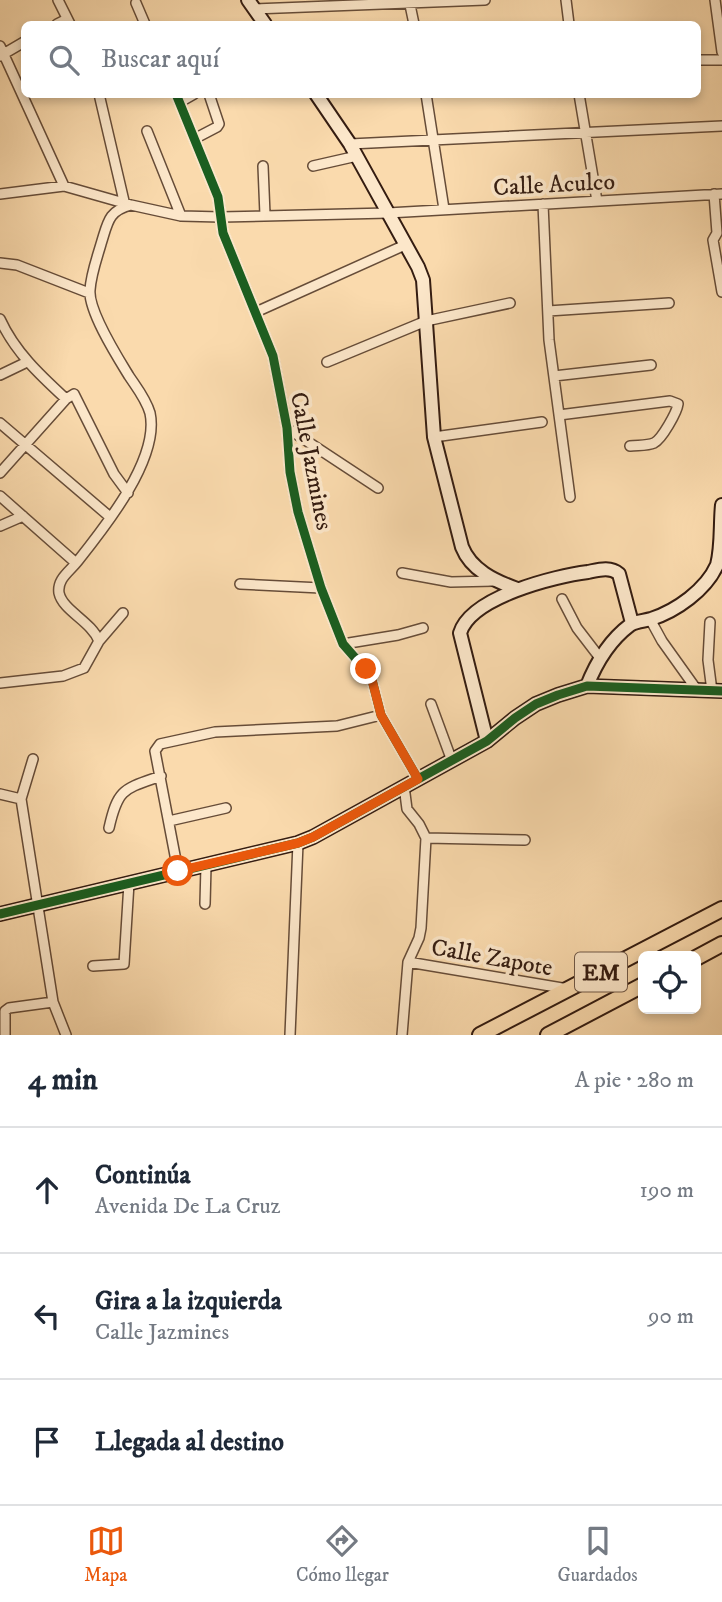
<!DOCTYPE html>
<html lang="es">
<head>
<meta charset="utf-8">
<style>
  :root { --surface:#fff; --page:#f6f6f7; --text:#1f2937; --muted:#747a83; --line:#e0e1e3; --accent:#ea580c }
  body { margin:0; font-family:"IM FELL DW Pica",serif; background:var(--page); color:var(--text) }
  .controls { position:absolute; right:21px; bottom:21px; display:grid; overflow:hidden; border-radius:10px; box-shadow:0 4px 10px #0003 }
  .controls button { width:63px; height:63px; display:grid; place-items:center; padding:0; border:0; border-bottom:2px solid var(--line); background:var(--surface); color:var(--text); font:35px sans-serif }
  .stop { position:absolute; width:21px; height:21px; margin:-16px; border:5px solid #ea580c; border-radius:50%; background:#fff }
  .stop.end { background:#ea580c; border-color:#fff; box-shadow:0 2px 7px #0008 }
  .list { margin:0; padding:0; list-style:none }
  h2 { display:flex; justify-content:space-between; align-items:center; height:91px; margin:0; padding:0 28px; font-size:30px }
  h2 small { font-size:23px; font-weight:400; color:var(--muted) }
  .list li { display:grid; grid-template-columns:46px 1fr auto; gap:21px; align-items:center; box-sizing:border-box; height:126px; padding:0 28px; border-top:2px solid var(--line) }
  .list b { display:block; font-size:26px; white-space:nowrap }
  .list p { margin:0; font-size:23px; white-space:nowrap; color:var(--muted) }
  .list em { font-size:23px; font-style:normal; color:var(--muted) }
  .icon { flex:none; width:38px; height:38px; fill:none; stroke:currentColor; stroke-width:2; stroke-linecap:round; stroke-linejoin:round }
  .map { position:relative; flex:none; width:722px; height:1035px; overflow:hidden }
  .search { position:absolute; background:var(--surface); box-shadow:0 4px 10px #0003; left:21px; right:21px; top:21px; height:77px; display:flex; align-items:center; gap:18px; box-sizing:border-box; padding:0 24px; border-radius:10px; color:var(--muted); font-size:26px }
  .sheet { height:469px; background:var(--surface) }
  nav { display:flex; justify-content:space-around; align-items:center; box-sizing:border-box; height:98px; border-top:2px solid var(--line); background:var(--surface); font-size:19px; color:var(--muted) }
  nav a { display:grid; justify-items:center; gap:4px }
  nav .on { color:var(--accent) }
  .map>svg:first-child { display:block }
</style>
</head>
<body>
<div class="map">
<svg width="722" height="1035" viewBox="0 0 722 1035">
  <rect width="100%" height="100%" fill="#fadaad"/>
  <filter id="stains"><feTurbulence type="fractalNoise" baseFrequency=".00286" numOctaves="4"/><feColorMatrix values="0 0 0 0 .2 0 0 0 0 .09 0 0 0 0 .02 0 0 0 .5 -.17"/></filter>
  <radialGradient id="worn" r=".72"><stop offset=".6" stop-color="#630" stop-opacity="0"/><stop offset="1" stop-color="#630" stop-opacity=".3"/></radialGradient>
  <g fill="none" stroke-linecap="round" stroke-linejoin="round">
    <defs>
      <path id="street" d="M58 0 70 24
        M409 0 414 24
        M566 0 569 24
        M715 0 722 52
        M136 3 145 24
        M253 9 485 0
        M57 24 67 19
        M0 46 64 186
        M0 56 24 42
        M698 60H722
        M99 94 124 201
        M176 94 218 197 223 233 273 356 287 428 290 472 298 512 321 588 343 644 371 676 381 715 418 779
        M426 94 444 209
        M579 94 597 201
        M180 102 194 94
        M147 131 181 216
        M196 138 217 127 219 124 209 94
        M350 144 722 126
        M263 166 265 215
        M313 166 357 156
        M0 194 64 186 131 205 181 216 221 217 388 213 722 194
        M714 194 717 233 713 240 722 292
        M543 204 549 340 570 497
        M0 263 17 265 89 293
        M548 311 669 303
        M256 312 405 245
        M0 319C15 352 40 375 66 399
        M327 362 426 321 510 303
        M0 375 27 362
        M554 376 651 365
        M559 415 670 401 678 404C677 412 662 439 654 443 647 446 638 445 630 446
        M0 423 110 517
        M287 428 378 488
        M434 437 542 422
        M0 473 66 399 74 394 114 474 128 493
        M0 496 76 563
        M0 526 23 516
        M402 573 451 582 494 581
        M240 584 321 588
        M562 599 577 628 600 658
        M650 619 662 641 697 690
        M710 622 708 660 712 691
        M99 641C91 621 63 611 59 593 57 579 69 572 77 562 104 528 160 459 150 413 146 399 137 388 129 376 118 358 88 311 90 290 91 274 97 258 101 244 108 222 108 211 131 205
        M343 644 398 635 423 628
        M0 683 63 676 84 668 99 641 123 613
        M431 704 452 761
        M33 759 21 799 53 1002 66 1035
        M0 794 21 799
        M169 821 226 808
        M109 828C118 788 124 789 161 776
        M426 838 525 840
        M178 871 155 751 160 744 215 732 337 726 381 715
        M205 904 206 866
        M408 962 568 989
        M93 966 124 964 129 883
        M5 1035V1011L9 1008 53 1002
        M290 1035 298 843
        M402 1035 408 962 419 938 421 928 426 838 419 824 407 809 404 786"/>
      <path id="secondary" d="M248 0 265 24
        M316 94 350 144 418 267 423 280 434 437 462 547C471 570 495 581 517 589
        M587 686C596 663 610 640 630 625 636 621 644 621 651 619 676 611 706 590 717 565 722 546 720 525 722 505
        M487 741 460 633C471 597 555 576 588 572 598 570 610 566 619 574L632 623
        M0 914 298 843 313 837 487 741 515 718 536 704 558 695 587 686 722 691"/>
      <path id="primary" d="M696 958 722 944
        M480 1035 722 909
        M548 1035 643 985"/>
    </defs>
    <use href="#street" stroke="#664c38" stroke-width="12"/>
    <use href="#secondary" stroke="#341c11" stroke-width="16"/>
    <use href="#primary" stroke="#341c11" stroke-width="18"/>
    <use href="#street" stroke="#fce7ca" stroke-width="9"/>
    <use href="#secondary" stroke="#fce7ca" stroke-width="12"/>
    <use href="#primary" stroke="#fadaad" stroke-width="14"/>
    <defs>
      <path id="cycleway" d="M176 94 218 197 223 233 273 356 287 428 290 472 298 512 321 588 343 644 371 676 381 715 418 779
        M0 914 298 843 313 837 487 741 515 718 536 704 558 695 587 686 722 691"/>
    </defs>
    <use href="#cycleway" stroke="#fce7ca" stroke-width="13"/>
    <use href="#cycleway" stroke="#1b5e20" stroke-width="9"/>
  </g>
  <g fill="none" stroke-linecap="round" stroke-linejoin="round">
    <path stroke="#ea580c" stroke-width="9" d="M178 871 298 843 313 837 418 779 381 715 371 676 366 669"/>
  </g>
  <g text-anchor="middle" stroke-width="7" stroke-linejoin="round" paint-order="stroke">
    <rect fill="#fce7ca" stroke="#705948" stroke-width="2" x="575" y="952.5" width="52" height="39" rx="5"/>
    <g font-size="23" font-weight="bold" fill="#341c11">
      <text x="601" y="980">EM</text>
    </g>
    <g font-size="24" fill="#341c11" stroke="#fce7ca">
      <text transform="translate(554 184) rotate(-3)" y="8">Calle Aculco</text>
      <text transform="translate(312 461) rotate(79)" y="8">Calle Jazmines</text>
      <text transform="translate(492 957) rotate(10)" y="8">Calle Zapote</text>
    </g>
  </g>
  <rect width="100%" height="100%" filter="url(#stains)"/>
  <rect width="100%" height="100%" fill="url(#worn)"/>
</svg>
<div class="controls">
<button><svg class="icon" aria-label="locate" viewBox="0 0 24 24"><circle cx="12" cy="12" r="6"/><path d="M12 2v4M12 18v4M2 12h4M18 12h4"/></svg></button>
</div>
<div class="stop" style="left:178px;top:871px"></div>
<div class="stop end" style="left:366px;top:669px"></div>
<div class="search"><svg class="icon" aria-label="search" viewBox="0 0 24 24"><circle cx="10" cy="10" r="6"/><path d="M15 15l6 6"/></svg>Buscar aquí</div>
</div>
<section class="sheet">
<h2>4 min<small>A pie · 280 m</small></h2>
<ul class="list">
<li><svg class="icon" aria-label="ahead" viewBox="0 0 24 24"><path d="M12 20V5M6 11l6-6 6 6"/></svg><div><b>Continúa</b><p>Avenida De La Cruz</p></div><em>190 m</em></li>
<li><svg class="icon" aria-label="left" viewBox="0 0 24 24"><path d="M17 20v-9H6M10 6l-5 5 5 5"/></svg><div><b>Gira a la izquierda</b><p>Calle Jazmines</p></div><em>90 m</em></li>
<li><svg class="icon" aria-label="arrive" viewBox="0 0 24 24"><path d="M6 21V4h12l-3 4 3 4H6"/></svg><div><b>Llegada al destino</b></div></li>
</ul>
</section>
<nav>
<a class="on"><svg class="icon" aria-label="map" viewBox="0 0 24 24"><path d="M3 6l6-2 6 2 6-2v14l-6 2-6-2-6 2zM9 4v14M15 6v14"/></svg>Mapa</a>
<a><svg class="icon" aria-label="directions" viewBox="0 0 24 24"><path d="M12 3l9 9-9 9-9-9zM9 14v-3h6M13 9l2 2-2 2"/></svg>Cómo llegar</a>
<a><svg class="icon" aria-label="saved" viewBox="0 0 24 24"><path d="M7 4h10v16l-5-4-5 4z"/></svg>Guardados</a>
</nav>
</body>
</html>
